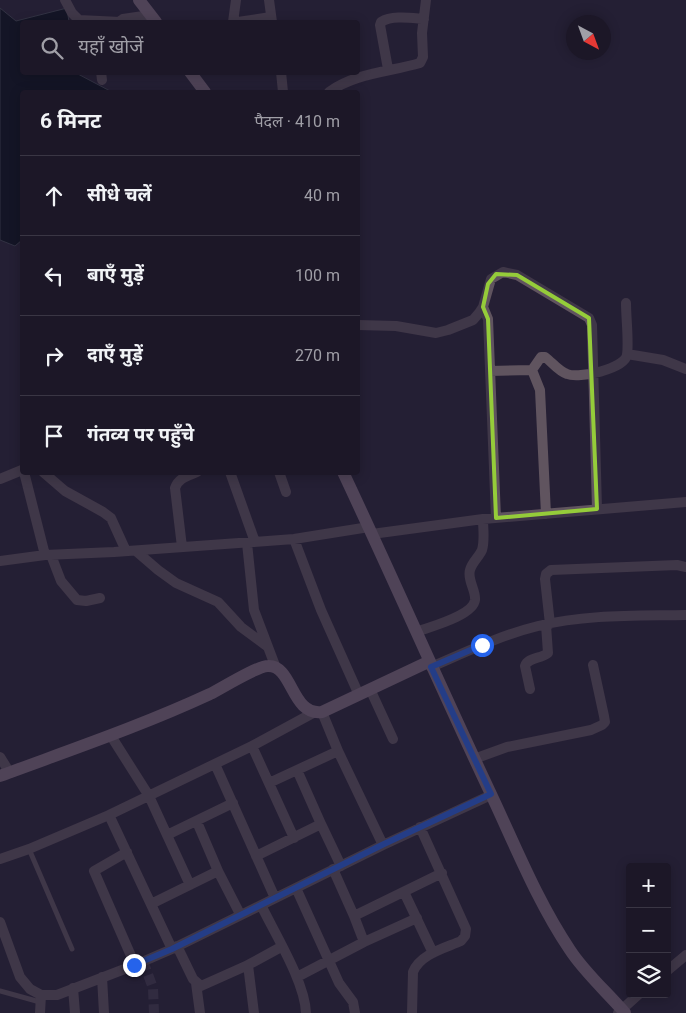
<!DOCTYPE html>
<html lang="hi">
<head>
<meta charset="utf-8">
<style>
  :root { --surface:#1c1727; --page:#292433; --text:#f1f3f6; --muted:#a09fa7; --line:#3a3644 }
  body { margin:0; font-family:Roboto,"Noto Sans Devanagari",sans-serif; background:var(--page); color:var(--text) }
  .controls { position:absolute; right:15px; bottom:15px; display:grid; overflow:hidden; border-radius:5px; box-shadow:0 2px 12px #0003 }
  .controls button { width:45px; height:45px; display:grid; place-items:center; padding:0; border:0; border-bottom:1px solid var(--line); background:var(--surface); color:var(--text); font:25px sans-serif }
  .compass { position:absolute; left:566px; top:15px; width:45px; height:45px; border-radius:50%; background:var(--surface); box-shadow:0 2px 12px #0003; rotate:139deg }
  .stop { position:absolute; width:15px; height:15px; margin:-11px; border:4px solid #2563eb; border-radius:50%; background:#fff }
  .stop.end { background:#2563eb; border-color:#fff; box-shadow:0 1px 5px #0008 }
  .list { margin:0; padding:0; list-style:none }
  h2 { display:flex; justify-content:space-between; align-items:center; height:65px; margin:0; padding:0 20px; font-size:21px }
  h2 small { font-size:16px; font-weight:400; color:var(--muted) }
  .list li { display:grid; grid-template-columns:32px 1fr auto; gap:15px; align-items:center; box-sizing:border-box; height:80px; padding:0 20px; border-top:1px solid var(--line) }
  .list b { display:block; font-size:19px; white-space:nowrap }
  .list em { font-size:16px; font-style:normal; color:var(--muted) }
  .icon { flex:none; width:28px; height:28px; fill:none; stroke:currentColor; stroke-width:2; stroke-linecap:round; stroke-linejoin:round }
  .map { position:relative; flex:none; width:686px; height:1013px; overflow:hidden }
  .search { position:absolute; background:var(--surface); box-shadow:0 2px 12px #0003; left:20px; top:20px; width:340px; height:55px; display:flex; align-items:center; gap:12px; box-sizing:border-box; padding:0 18px; border-radius:5px; color:var(--muted); font-size:19px }
  .panel { position:absolute; background:var(--surface); box-shadow:0 2px 12px #0003; left:20px; top:90px; width:340px; height:385px; border-radius:5px }
  .map>svg:first-child { display:block }
</style>
</head>
<body>
<div class="map">
<svg width="686" height="1013" viewBox="0 0 686 1013">
  <rect width="100%" height="100%" fill="#251f34"/>
  <path fill="#000b14" stroke="#424954" d="M0 8 16 21 67 8 69 22H22V72L76 73 112 92H22V240L15 246 0 240Z"/>
  <g fill="none" stroke-linecap="round" stroke-linejoin="round">
    <path stroke="#413b4f" stroke-width="10" stroke-dasharray="10 5" stroke-linecap="butt" d="M143 961 153 988 154 1013"/>
    <path stroke="#60545f" stroke-width="5" d="M29 849 72 949
      M0 991 40 1002"/>
    <path stroke="#60545f" stroke-width="10" d="M65 0 72 13 79 20 120 22
      M269 0 272 22
      M119 22 123 19 150 15
      M233 22 236 0
      M238 22 271 17
      M388 69 380 25 381 22C392 15 411 18 424 19
      M101 72 102 80
      M281 72 283 92
      M329 92C355 73 389 72 420 63L423 57 422 33 426 0
      M483 307 488 319 496 518
      M358 325 396 326 436 333 448 330 473 320 479 313 483 307 491 279 503 272 517 275 589 318 592 325 597 509
      M627 354 663 360 686 369
      M532 370 540 390 546 514
      M490 371 532 370 541 357H545C552 362 558 371 567 374 579 379 624 369 627 355 629 342 626 318 626 303
      M24 472 45 555
      M43 472 65 491 103 512 111 518 126 551
      M230 472 255 542
      M279 472 286 492
      M0 479 22 470
      M372 534 483 519 686 502
      M294 539 321 610 359 695
      M247 543 254 610 276 668
      M182 547 175 488C178 478 188 476 197 472
      M136 551 158 570 176 583 218 602 241 627 268 647
      M51 555 61 581 77 600 86 601 100 598
      M0 561 45 555 114 552 294 539 369 527
      M550 624 545 579 546 574 551 570 677 565 686 567
      M416 632C429 627 473 616 475 600 476 590 467 580 470 570 472 562 479 557 482 550 485 540 483 529 483 519
      M431 667C466 652 501 635 538 626 586 614 637 616 686 615
      M370 689 393 739
      M530 689 525 666C528 657 541 659 548 653L546 625
      M322 712 338 751 383 845
      M313 713 252 746 109 815 172 949 383 845 491 795
      M111 736 149 796 190 885
      M252 746 294 838
      M0 757 10 773
      M474 759 507 747 591 730 602 725 605 722 604 716 593 665
      M215 764 275 898
      M269 783 297 770
      M197 822 218 871
      M321 824 341 866
      M167 835 233 803
      M127 852 94 871 135 965 172 949
      M256 856 321 824 297 770 338 751
      M0 859 29 849 109 815
      M333 869 354 916 364 942
      M296 888 339 983 353 1002 355 1013
      M404 892 433 953
      M151 904 218 871 240 914
      M261 905C275 934 305 982 306 1013
      M354 916 442 873
      M0 922 20 977 30 989 41 995H57L135 965
      M177 946 193 979 201 986 248 965 281 947
      M248 965 254 1013
      M667 971 686 955
      M102 977 104 1013
      M297 977 364 942 417 918
      M196 983 200 1013
      M73 988 75 1013
      M40 1013 41 995
      M412 1013 413 972C420 954 445 948 461 941L465 936 466 929 420 827
      M618 1013 639 994"/>
    <path stroke="#836f81" stroke-width="12" d="M139 0 156 22
      M190 72 205 92
      M343 472C393 578 440 686 490 792 515 845 537 901 570 950 585 973 607 992 625 1013
      M0 776C70 750 141 726 210 694 222 688 257 666 268 666 293 665 291 716 322 712L428 662"/>
  </g>
  <g fill="none" stroke-linecap="round" stroke-linejoin="round">
    <path stroke="#2563eb" stroke-width="6" d="M134 965 172 949 384 844 491 794 431 667 482 645"/>
  </g>
  <path d="M0 0H686V1013H0ZM496 274 517 275 589 318 597 509 496 518 488 319 483 307 488 284Z" fill="#251f34" fill-opacity=".55" fill-rule="evenodd"/>
  <path fill="none" stroke="#95cc3a" stroke-width="4" stroke-linejoin="round" d="M496 274 517 275 589 318 597 509 496 518 488 319 483 307 488 284Z"/>
</svg>
<div class="controls">
<button>+</button>
<button>−</button>
<button><svg class="icon" aria-label="layers" viewBox="0 0 24 24"><path d="M12 4l9 5-9 5-9-5zM3 14l9 5 9-5"/></svg></button>
</div>
<svg class="compass" viewBox="-18 -18 36 36"><path d="M0-13l5 13h-10z" fill="#e53935"/><path d="M0 13l5-13h-10z" fill="#a09fa7"/></svg>
<div class="stop" style="left:482px;top:645px"></div>
<div class="stop end" style="left:134px;top:965px"></div>
<div class="search"><svg class="icon" aria-label="search" viewBox="0 0 24 24"><circle cx="10" cy="10" r="6"/><path d="M15 15l6 6"/></svg>यहाँ खोजें</div>
<section class="panel">
<h2>6 मिनट<small>पैदल · 410 m</small></h2>
<ul class="list">
<li><svg class="icon" aria-label="ahead" viewBox="0 0 24 24"><path d="M12 20V5M6 11l6-6 6 6"/></svg><div><b>सीधे चलें</b></div><em>40 m</em></li>
<li><svg class="icon" aria-label="left" viewBox="0 0 24 24"><path d="M17 20v-9H6M10 6l-5 5 5 5"/></svg><div><b>बाएँ मुड़ें</b></div><em>100 m</em></li>
<li><svg class="icon" aria-label="right" viewBox="0 0 24 24"><path d="M7 20v-9h11M14 6l5 5-5 5"/></svg><div><b>दाएँ मुड़ें</b></div><em>270 m</em></li>
<li><svg class="icon" aria-label="arrive" viewBox="0 0 24 24"><path d="M6 21V4h12l-3 4 3 4H6"/></svg><div><b>गंतव्य पर पहुँचे</b></div></li>
</ul>
</section>
</div>
</body>
</html>
